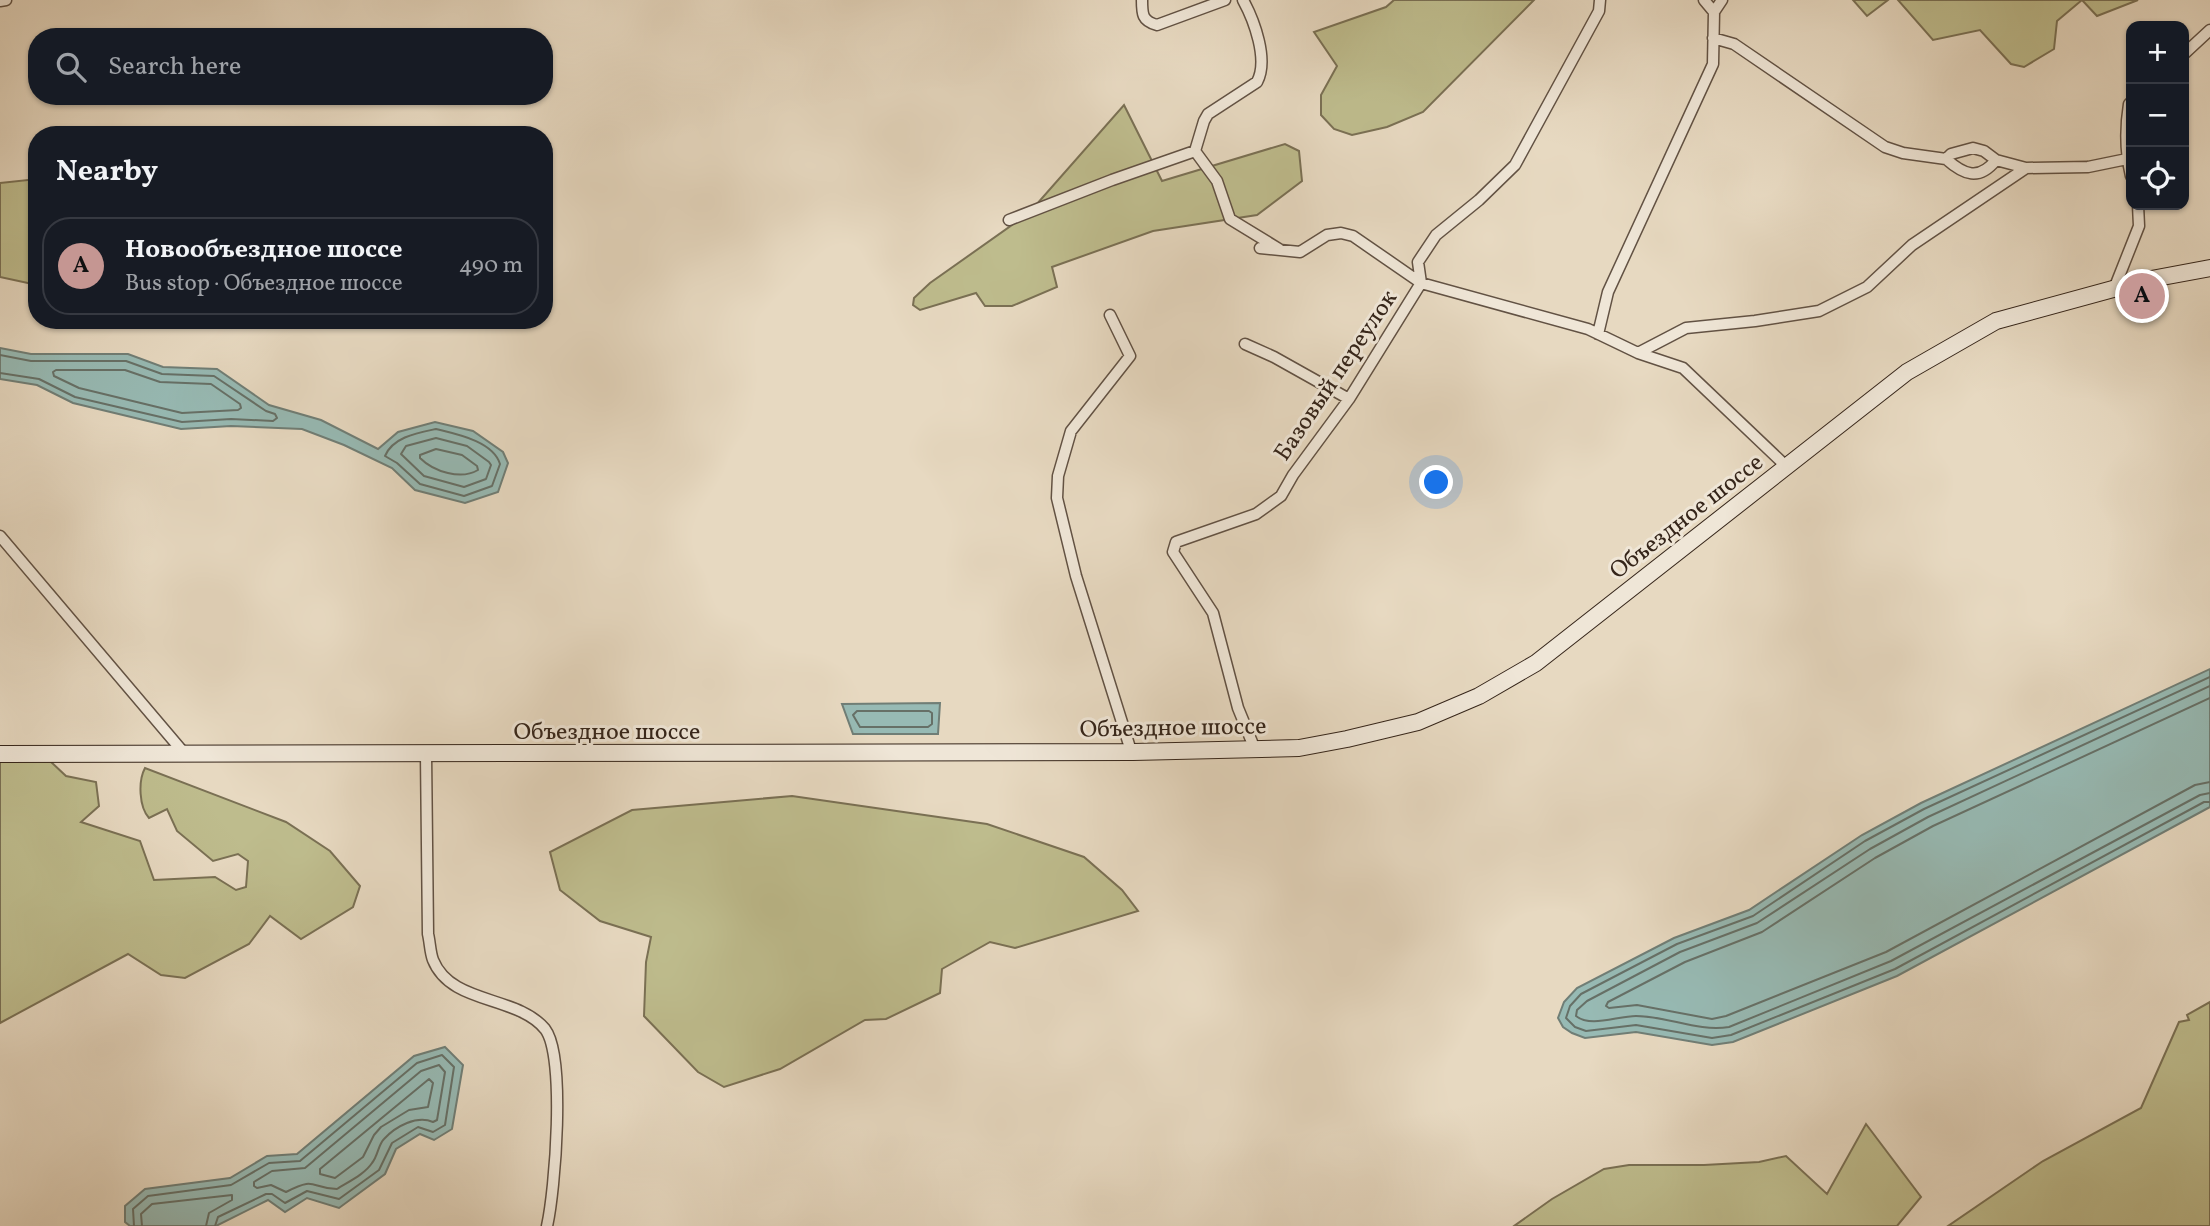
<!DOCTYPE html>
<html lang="en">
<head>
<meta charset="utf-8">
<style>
  :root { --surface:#171b24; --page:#20242c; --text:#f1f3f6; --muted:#9ea1a6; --line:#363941; --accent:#c59692 }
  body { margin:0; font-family:Vollkorn,serif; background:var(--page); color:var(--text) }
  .controls { position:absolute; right:21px; top:21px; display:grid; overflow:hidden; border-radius:14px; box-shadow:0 2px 5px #0004 }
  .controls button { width:63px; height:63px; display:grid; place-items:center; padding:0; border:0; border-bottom:2px solid var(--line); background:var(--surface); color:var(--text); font:35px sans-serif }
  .you { position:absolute; left:1437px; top:483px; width:24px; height:24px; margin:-18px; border:5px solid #fff; border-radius:50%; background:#1a73e8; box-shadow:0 0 0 10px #1a73e833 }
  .badge { display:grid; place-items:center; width:46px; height:46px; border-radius:50%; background:var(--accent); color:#111; font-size:23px; font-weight:700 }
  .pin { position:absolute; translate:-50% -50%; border:4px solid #fff; box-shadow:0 2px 7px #0006 }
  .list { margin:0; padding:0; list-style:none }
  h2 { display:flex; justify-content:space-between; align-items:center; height:91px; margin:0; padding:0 28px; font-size:30px }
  h2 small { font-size:23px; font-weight:400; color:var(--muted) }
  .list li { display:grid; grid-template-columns:46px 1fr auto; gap:21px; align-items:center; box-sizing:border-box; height:98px; margin:0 14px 14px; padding:0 14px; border:2px solid var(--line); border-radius:28px }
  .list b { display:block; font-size:26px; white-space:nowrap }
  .list p { margin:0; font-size:23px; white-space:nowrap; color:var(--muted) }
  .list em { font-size:23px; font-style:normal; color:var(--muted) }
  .icon { flex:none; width:38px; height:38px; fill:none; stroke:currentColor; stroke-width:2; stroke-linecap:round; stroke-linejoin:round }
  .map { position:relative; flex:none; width:2210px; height:1226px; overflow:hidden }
  .search { position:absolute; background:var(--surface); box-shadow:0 2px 5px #0004; left:28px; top:28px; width:525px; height:77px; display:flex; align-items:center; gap:18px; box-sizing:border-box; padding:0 24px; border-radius:28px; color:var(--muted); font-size:26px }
  .panel { position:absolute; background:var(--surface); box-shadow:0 2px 5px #0004; left:28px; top:126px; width:525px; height:203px; border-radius:28px }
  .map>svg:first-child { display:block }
</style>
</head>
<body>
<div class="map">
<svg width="2210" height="1226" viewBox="0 0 2210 1226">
  <rect width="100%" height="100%" fill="#e7d9c1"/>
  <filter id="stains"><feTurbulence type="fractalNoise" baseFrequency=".00286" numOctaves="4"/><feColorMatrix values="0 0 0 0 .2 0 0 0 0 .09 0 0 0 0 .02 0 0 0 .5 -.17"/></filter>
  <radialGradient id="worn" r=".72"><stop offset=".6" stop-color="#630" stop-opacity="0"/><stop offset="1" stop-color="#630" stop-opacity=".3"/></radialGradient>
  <path fill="#bebc8d" stroke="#7a7054" stroke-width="2" d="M1394 0H1534L1423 112 1387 127 1352 135 1334 129 1321 115V95L1337 66 1314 32 1386 7Z
    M1853 0H1888L1867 16Z
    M1898 0H2138L2097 16 2082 0 2057 21 2054 49 2024 67 2011 64 1980 30 1933 40Z
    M1124 105 1162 181 1285 144 1299 151 1302 181 1257 215 1153 231 1052 267 1057 287 1012 306H985L976 293 920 310 913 305 914 298 930 283 1029 213Z
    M37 179V285L0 277V183Z
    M50 761 66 776 96 782 99 806 81 822 140 841 154 880 215 877 236 890 246 887 248 861 238 854 213 861 177 831 167 809 149 818C139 807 138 781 145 768L286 822 330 851 360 886 353 907 301 939 270 916 249 944 185 978 161 975 128 954 0 1023V762Z
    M792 796 987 824 1084 857 1122 890 1138 911 1015 948 990 942 942 969 940 993 886 1019 865 1020 780 1069 724 1087 698 1072 644 1016 646 962 651 937 600 921 560 890 550 852 632 810Z
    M2210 1002V1226H1948L2043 1161 2141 1108 2179 1022 2189 1020 2187 1015Z
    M1866 1124 1921 1197 1897 1226H1514L1552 1199 1604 1169 1629 1165H1704L1759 1162 1786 1156 1827 1194Z"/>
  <path fill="#97bab4" stroke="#707e76" stroke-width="2" d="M0 348 31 354H128L163 367 217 369 269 405 321 420 378 449 398 432 435 422 473 431 503 452 508 463 498 492 465 503 415 490 392 468 344 445 302 429 231 426 181 429 73 403 37 385 0 379Z
    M2210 669V807L1897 976 1733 1042 1712 1045 1636 1032 1585 1038 1572 1033 1563 1027 1558 1018 1564 1002 1577 988 1674 938 1749 910 1862 835 1921 803Z
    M940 703 938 734H853L842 704Z
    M445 1047 463 1065 452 1129 434 1140 420 1134 396 1149 385 1174 339 1208 307 1198 285 1212 268 1200 216 1226H130L125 1222V1206L145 1189 230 1178 267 1156 297 1154 414 1056Z"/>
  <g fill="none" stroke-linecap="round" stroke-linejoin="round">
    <path stroke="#667067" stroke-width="2" d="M0 355 31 361H126L162 374 214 376 266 411 275 414 277 418 273 421 231 419 182 422 75 397 39 379 0 373
      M56 370H125L160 382 211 384 240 404 241 408 238 410 182 413 79 388 54 376 53 372Z
      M436 429C456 434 493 441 500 464L492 486 464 496 420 484 397 463 385 456C393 437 417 433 436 429Z
      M436 438 467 446 489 462 491 465 486 479 464 487 424 476 401 454 406 446Z
      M436 449 462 455 477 466 478 470C461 480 434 472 420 458V455Z
      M2210 677 1924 809 1865 841 1753 916 1677 944 1581 994 1570 1006 1566 1018 1575 1027 1586 1031 1636 1025 1712 1038 1731 1035 1895 969 2204 802H2210
      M2210 686 1928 817 1870 849 1757 923 1680 952 1587 1001 1577 1010 1576 1016C1591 1028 1617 1016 1636 1016 1668 1016 1697 1032 1729 1027L1891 961 2200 795 2210 793
      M2210 698 1933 826 1875 858 1762 932 1685 962 1608 1002 1606 1006 1609 1008 1637 1005 1712 1019 1726 1016 1886 952 2195 785 2210 782
      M857 711H929L932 713V724L928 727H860L853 715Z
      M439 1065 445 1072 437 1120 433 1122C417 1115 396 1126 384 1139 378 1145 378 1156 372 1163 365 1174 348 1182 337 1189 309 1188 317 1176 286 1192L271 1185 257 1188 254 1186V1182L272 1171 305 1168 421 1071Z
      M429 1079 433 1083 428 1107 409 1110 381 1127 374 1135 363 1157 335 1178 320 1174V1169Z
      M134 1226 133 1209 148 1196 231 1185 269 1163 300 1161 417 1063 442 1055 454 1067 445 1125 433 1132 418 1127 392 1143 379 1170 339 1199 307 1191 285 1203 272 1194H266L218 1217 215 1226
      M142 1226 141 1214 152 1204 232 1195V1200L209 1213 206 1226"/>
    <defs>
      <path id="street" d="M1142 0C1142 14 1142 21 1157 25L1225 0
        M1704 0 1714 12
        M0 1 6 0
        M1713 38 1734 44 1885 147 1903 153 1946 159 1951 154 1973 148 1984 151 1996 160 2026 168 2088 167 2127 159
        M2184 54 2210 30
        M2131 102 2129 104C2125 129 2125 151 2131 176
        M1195 151 1204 121 1208 114 1257 82C1269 60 1254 20 1243 0
        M1946 159C1964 175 1979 181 1996 160
        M1009 220 1112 180 1195 151 1217 181 1230 219 1279 249
        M1260 248 1300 252 1327 235 1341 233 1353 236 1421 283 1588 329 1638 353 1683 368 1786 466
        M2114 289 2139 226 2138 205
        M1110 315 1130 356 1071 431 1058 476 1057 498 1076 576 1131 751
        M1598 334 1608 292 1713 64 1714 12 1722 0
        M1245 344 1274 357 1349 399
        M1638 353 1686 328 1755 321 1819 311 1867 287 1912 245 2026 168
        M0 536 184 753
        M1254 747 1238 708 1213 613 1173 552 1176 542 1256 514 1281 496 1293 475 1349 399 1421 283 1418 262 1436 235 1479 200 1515 165 1599 11 1600 0
        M426 754 428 934C430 942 430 952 433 960 451 1005 517 995 545 1029 566 1056 555 1191 547 1226"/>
      <path id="secondary" d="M0 754 1133 752 1299 748 1347 739 1418 722 1479 696 1536 663 1907 372 1996 321 2146 280 2210 268"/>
    </defs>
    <use href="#street" stroke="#625244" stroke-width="13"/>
    <use href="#secondary" stroke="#35251a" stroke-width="18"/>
    <use href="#street" stroke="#efe6d7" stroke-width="10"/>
    <use href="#secondary" stroke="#efe6d7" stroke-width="16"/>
  </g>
  <g text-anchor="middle" stroke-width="6" stroke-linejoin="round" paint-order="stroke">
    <g font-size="24" fill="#35251a" stroke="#efe6d7">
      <text transform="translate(1335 375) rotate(-56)" y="8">Базовый переулок</text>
      <text transform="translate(1686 516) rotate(-38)" y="8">Объездное шоссе</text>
      <text transform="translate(1173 727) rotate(-1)" y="8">Объездное шоссе</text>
      <text x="607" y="739">Объездное шоссе</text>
    </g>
  </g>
  <rect width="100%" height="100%" filter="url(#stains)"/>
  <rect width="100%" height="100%" fill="url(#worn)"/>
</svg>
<div class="controls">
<button>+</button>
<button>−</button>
<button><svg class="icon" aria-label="locate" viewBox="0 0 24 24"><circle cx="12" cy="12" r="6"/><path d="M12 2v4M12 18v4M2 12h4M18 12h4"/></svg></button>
</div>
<div class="you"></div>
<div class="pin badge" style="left:2142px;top:296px">A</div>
<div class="search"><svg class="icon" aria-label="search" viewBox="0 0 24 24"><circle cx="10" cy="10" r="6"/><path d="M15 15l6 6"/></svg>Search here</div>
<section class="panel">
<h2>Nearby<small></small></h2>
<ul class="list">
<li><span class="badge">A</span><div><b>Новообъездное шоссе</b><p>Bus stop · Объездное шоссе</p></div><em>490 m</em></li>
</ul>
</section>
</div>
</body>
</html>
